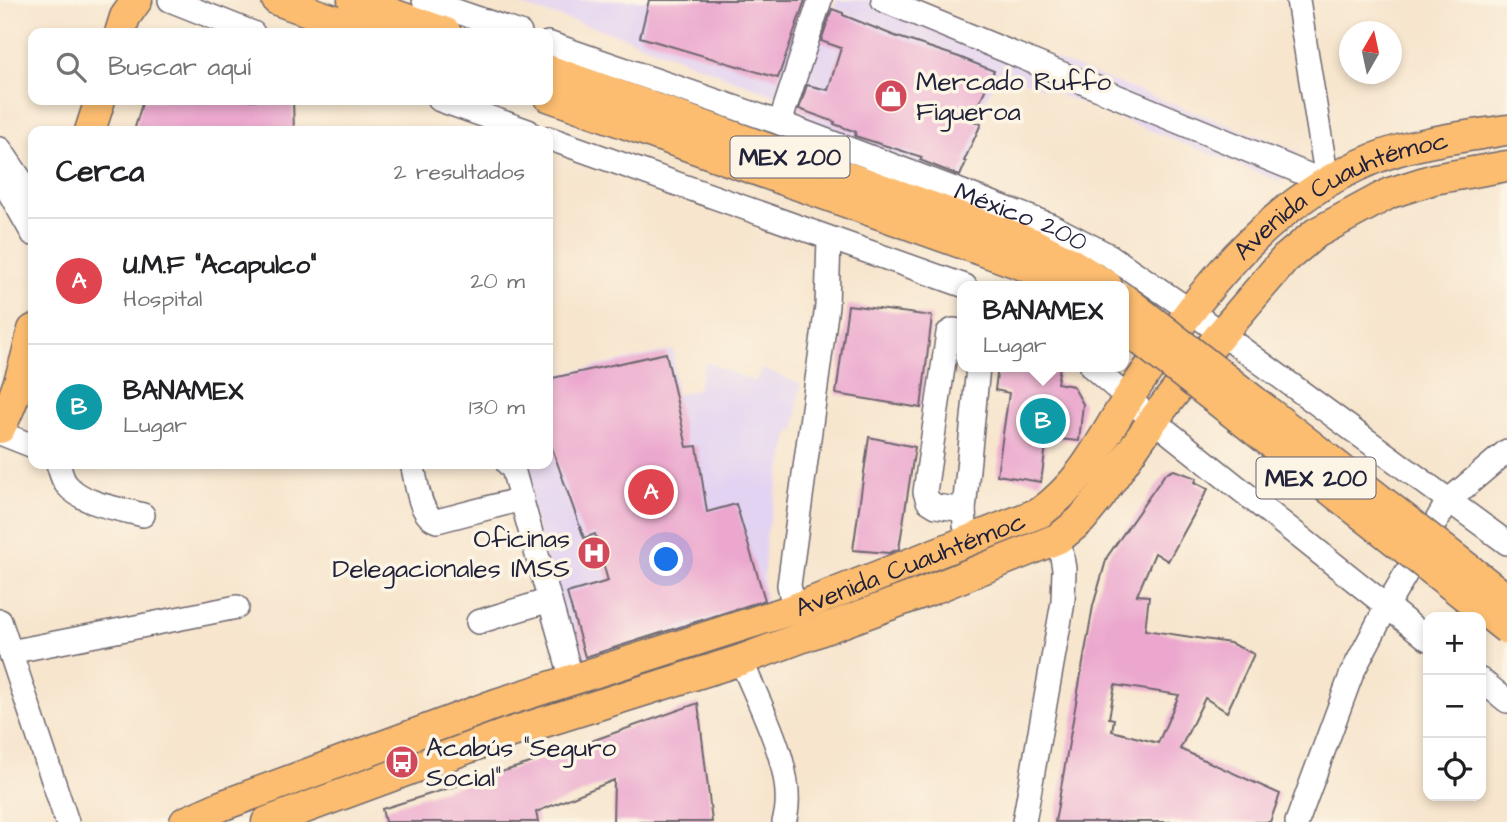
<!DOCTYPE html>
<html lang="es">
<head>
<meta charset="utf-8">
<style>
  :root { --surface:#fff; --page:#f6f6f6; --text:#202124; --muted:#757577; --line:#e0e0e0; --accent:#d1495b }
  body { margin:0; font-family:"Architects Daughter",sans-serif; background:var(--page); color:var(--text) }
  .controls { position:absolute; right:21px; bottom:21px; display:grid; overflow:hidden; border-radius:14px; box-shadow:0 4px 10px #0003 }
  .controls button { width:63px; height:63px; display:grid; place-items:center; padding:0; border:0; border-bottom:2px solid var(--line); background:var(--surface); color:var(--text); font:35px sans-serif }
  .compass { position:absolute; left:1339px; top:21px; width:63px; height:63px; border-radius:50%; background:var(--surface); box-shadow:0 4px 10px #0003; rotate:9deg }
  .you { position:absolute; left:667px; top:560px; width:24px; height:24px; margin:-18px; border:5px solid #fff; border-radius:50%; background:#1a73e8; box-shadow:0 0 0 10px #1a73e833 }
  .badge { display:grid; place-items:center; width:46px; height:46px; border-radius:50%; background:var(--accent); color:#fff; font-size:23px; font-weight:700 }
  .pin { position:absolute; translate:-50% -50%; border:4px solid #fff; box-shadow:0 2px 7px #0006 }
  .popup { position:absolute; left:957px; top:281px; width:172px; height:91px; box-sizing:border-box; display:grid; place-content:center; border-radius:14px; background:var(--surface); filter:drop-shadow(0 2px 5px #0005); font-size:23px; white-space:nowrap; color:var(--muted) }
  .popup b { font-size:26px; color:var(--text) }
  .popup::after { content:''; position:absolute; left:50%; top:100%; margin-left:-14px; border:14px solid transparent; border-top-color:var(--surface) }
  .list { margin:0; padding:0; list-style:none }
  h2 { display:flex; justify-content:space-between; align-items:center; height:91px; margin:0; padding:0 28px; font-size:30px }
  h2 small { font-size:23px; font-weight:400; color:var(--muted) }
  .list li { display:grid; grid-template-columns:46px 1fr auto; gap:21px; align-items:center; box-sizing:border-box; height:126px; padding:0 28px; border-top:2px solid var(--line) }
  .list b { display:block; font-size:26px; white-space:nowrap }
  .list p { margin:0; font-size:23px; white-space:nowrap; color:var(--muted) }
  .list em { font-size:23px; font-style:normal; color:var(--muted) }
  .icon { flex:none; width:38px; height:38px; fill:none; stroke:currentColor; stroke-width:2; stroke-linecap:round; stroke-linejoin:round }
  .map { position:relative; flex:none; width:1507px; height:822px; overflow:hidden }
  .search { position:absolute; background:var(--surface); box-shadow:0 4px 10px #0003; left:28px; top:28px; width:525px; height:77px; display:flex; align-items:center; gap:18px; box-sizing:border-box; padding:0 24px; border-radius:14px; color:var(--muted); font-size:26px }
  .panel { position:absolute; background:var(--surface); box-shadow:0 4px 10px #0003; left:28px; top:126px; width:525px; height:343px; border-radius:14px }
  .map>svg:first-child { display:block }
</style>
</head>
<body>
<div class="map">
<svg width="1507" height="822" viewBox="0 0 1507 822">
  <rect width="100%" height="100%" fill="#fcf5e5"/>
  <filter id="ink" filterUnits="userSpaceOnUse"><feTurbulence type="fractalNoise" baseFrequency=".0143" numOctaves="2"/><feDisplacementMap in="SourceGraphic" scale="14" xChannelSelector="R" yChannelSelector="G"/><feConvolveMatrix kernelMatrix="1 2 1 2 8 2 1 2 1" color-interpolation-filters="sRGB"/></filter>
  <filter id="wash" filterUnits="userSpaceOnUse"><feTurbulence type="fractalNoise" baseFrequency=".00686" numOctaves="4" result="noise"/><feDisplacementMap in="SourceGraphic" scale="28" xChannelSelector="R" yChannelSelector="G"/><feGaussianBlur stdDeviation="1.57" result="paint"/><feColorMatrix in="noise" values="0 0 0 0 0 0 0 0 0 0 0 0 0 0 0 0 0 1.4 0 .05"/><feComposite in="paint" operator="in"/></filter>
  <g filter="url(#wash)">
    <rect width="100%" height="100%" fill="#f7e5cd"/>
    <path fill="#e3d3f2" d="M502 0H811L777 96 616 34Z
      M837 0H899L1299 152 1282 182 1001 72 974 119 983 124 960 188 786 120 825 5 922 42 834 7Z
      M673 350 676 395 697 390 706 362 755 382 762 369 800 384 795 431H790L766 537 763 588 769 614 575 674 521 464H548V377Z"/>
    <g id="blocks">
      <path fill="#eba7ce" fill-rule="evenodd" d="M649 0H805L778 78 640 37Z
        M832 9 843 13V15L895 36 959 57 994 71 971 120 981 124 964 161 966 162 960 176 920 160 922 157 855 136 856 132 834 124 835 122 799 109 807 85 828 90 841 48 821 41Z
        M143 100H293L294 131H134Z
        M848 305 932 316 921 408 836 394Z
        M666 353 687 447 697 446 707 512 736 504 765 600 585 657 567 593 608 581 595 534 584 538 548 437V379Z
        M998 367H1060L1057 383 1073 386 1083 404 1079 441 1047 438 1041 482 997 475 1009 393 995 390Z
        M869 437 915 447 899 549 889 553 853 550Z
        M1174 470 1197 478 1195 482 1208 489 1168 561 1155 553 1137 595 1149 596 1145 630 1230 643 1254 654 1227 712 1205 698 1180 749 1280 794 1270 822H1055L1093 606 1107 557 1165 474ZM1115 685 1179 695 1158 743 1112 731 1114 719 1109 718Z
        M698 703 712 822H613L614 780 536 812 538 822H385L382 809 527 764Z"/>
    </g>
  </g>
  <g filter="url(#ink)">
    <use href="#blocks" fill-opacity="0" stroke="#6d666e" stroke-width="2"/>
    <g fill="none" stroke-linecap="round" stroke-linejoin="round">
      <defs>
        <g id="minor">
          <path d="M170 0 253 33"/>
          <path d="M424 0 520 33"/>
          <path d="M883 0 1325 182"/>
          <path d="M1298 0 1327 180"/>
          <path id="s1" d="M548 43 780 123 1050 225 1110 256 1189 310 1507 543"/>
          <path d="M440 100 528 131"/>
          <path d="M780 123 820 0"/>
          <path d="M548 138 965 286"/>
          <path d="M0 149 33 198"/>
          <path d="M0 176 33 234"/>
          <path d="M962 331 953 330 948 333 925 492 928 501 936 506 964 510"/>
          <path d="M1092 367 1153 420 1428 639"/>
          <path d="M0 433 33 446"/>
          <path d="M58 464C60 470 62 479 66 484 83 505 118 508 143 515"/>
          <path d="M412 464C417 481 418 515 437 521L522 499"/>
          <path d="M508 464 513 469 572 680"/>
          <path d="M965 525 964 510 978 367"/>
          <path d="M794 609 789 585 827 306 829 239"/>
          <path d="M0 621 67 822"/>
          <path d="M478 622 550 600"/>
          <path d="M10 652 237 607"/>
          <path d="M741 660C759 705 799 775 784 822"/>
          <path d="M1481 680 1507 701"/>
          <path d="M1024 822 1063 602 1064 569 1059 538"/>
          <path d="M1297 822 1352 673 1387 606 1448 501 1507 451"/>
        </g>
        <g id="major">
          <path d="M277 0 370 33"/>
          <path d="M353 0 446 33"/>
          <path d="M120 33 125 17 137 0"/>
          <path d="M548 70 1032 243 1069 262 1107 286"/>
          <path d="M548 96 1023 265 1065 286"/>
          <path d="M90 131 100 100"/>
          <path d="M0 428C16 397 25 364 33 330"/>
          <path id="s2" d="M185 822 221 806 496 704 794 609 1041 512C1087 478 1102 437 1133 391 1198 297 1263 204 1373 159 1415 142 1462 137 1507 130"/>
          <path d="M267 822 506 734 741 660 930 590 1059 538 1081 520 1099 498 1153 420 1221 334 1285 259 1316 233 1390 193 1434 179 1507 166"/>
        </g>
      </defs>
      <use href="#minor" stroke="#6d666e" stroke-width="26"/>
      <use href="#major" stroke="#6d666e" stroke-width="33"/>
      <use href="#minor" stroke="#fff" stroke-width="23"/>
      <use href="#major" stroke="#fcbd6f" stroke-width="30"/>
      <defs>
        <path id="major-bridge" d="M1124 299 1507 599
          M1124 327 1507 629"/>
      </defs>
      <use href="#major-bridge" stroke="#6d666e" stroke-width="33" stroke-linecap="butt"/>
      <use href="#major-bridge" stroke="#fcbd6f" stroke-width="30"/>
    </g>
  </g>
  <defs>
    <symbol id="shop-disc" viewBox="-11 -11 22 22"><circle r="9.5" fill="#d1495b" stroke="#fcf5e5"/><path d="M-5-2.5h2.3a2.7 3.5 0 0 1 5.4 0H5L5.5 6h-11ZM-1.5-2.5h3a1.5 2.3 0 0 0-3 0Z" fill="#fff"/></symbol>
    <symbol id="hospital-disc" viewBox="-11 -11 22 22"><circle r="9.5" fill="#d1495b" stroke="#fcf5e5"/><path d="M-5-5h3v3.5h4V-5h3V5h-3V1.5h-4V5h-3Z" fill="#fff"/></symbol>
    <symbol id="bus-disc" viewBox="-11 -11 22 22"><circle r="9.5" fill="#d1495b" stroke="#fcf5e5"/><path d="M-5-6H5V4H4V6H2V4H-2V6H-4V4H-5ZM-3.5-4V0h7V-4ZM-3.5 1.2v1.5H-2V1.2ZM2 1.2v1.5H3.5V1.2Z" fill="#fff"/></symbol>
  </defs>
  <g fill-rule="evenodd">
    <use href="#shop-disc" x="872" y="77" width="38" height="38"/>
    <use href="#hospital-disc" x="575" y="534" width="38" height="38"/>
    <use href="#bus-disc" x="383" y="743" width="38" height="38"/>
  </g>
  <g text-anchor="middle" stroke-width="7" stroke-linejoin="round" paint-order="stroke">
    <g fill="#fcf5e5" stroke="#63616e" stroke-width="2">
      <rect x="730.5" y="136.5" width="119" height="41" rx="5"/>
      <rect x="1256.5" y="457.5" width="119" height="41" rx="5"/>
    </g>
    <g font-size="24" font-weight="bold" fill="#22223b">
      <text x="790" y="165">MEX 200</text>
      <text x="1316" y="486">MEX 200</text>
    </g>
    <g font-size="26" fill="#22223b" stroke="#fcf5e5" text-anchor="start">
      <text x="916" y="90">Mercado Ruffo<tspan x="916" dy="30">Figueroa</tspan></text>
      <text x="570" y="547" text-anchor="end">Oficinas<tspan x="570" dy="30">Delegacionales IMSS</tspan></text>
      <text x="426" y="756">Acabús "Seguro<tspan x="426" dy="30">Social"</tspan></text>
    </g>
    <g font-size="26" fill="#22223b" stroke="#fcf5e5">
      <text dy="9" stroke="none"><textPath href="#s2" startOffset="1358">Avenida Cuauhtémoc</textPath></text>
      <text dy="9" stroke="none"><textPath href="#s1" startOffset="504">México 200</textPath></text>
      <text dy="9" stroke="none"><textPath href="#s2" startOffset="770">Avenida Cuauhtémoc</textPath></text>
    </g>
  </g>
</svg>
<div class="controls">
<button>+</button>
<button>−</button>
<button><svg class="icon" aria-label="locate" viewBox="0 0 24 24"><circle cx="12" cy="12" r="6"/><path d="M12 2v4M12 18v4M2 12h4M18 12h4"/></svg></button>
</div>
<svg class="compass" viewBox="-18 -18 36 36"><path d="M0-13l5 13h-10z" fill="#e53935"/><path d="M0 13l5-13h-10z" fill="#757577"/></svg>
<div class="you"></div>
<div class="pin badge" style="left:651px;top:492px;background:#e0444e">A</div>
<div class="pin badge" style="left:1043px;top:421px;background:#0f9aa8">B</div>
<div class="popup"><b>BANAMEX</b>Lugar</div>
<div class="search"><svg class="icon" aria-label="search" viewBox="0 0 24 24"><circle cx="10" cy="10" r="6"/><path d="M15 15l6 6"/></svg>Buscar aquí</div>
<section class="panel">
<h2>Cerca<small>2 resultados</small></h2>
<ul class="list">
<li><span class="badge" style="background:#e0444e">A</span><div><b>U.M.F &quot;Acapulco&quot;</b><p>Hospital</p></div><em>20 m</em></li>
<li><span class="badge" style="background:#0f9aa8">B</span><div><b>BANAMEX</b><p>Lugar</p></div><em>130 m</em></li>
</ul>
</section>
</div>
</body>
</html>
